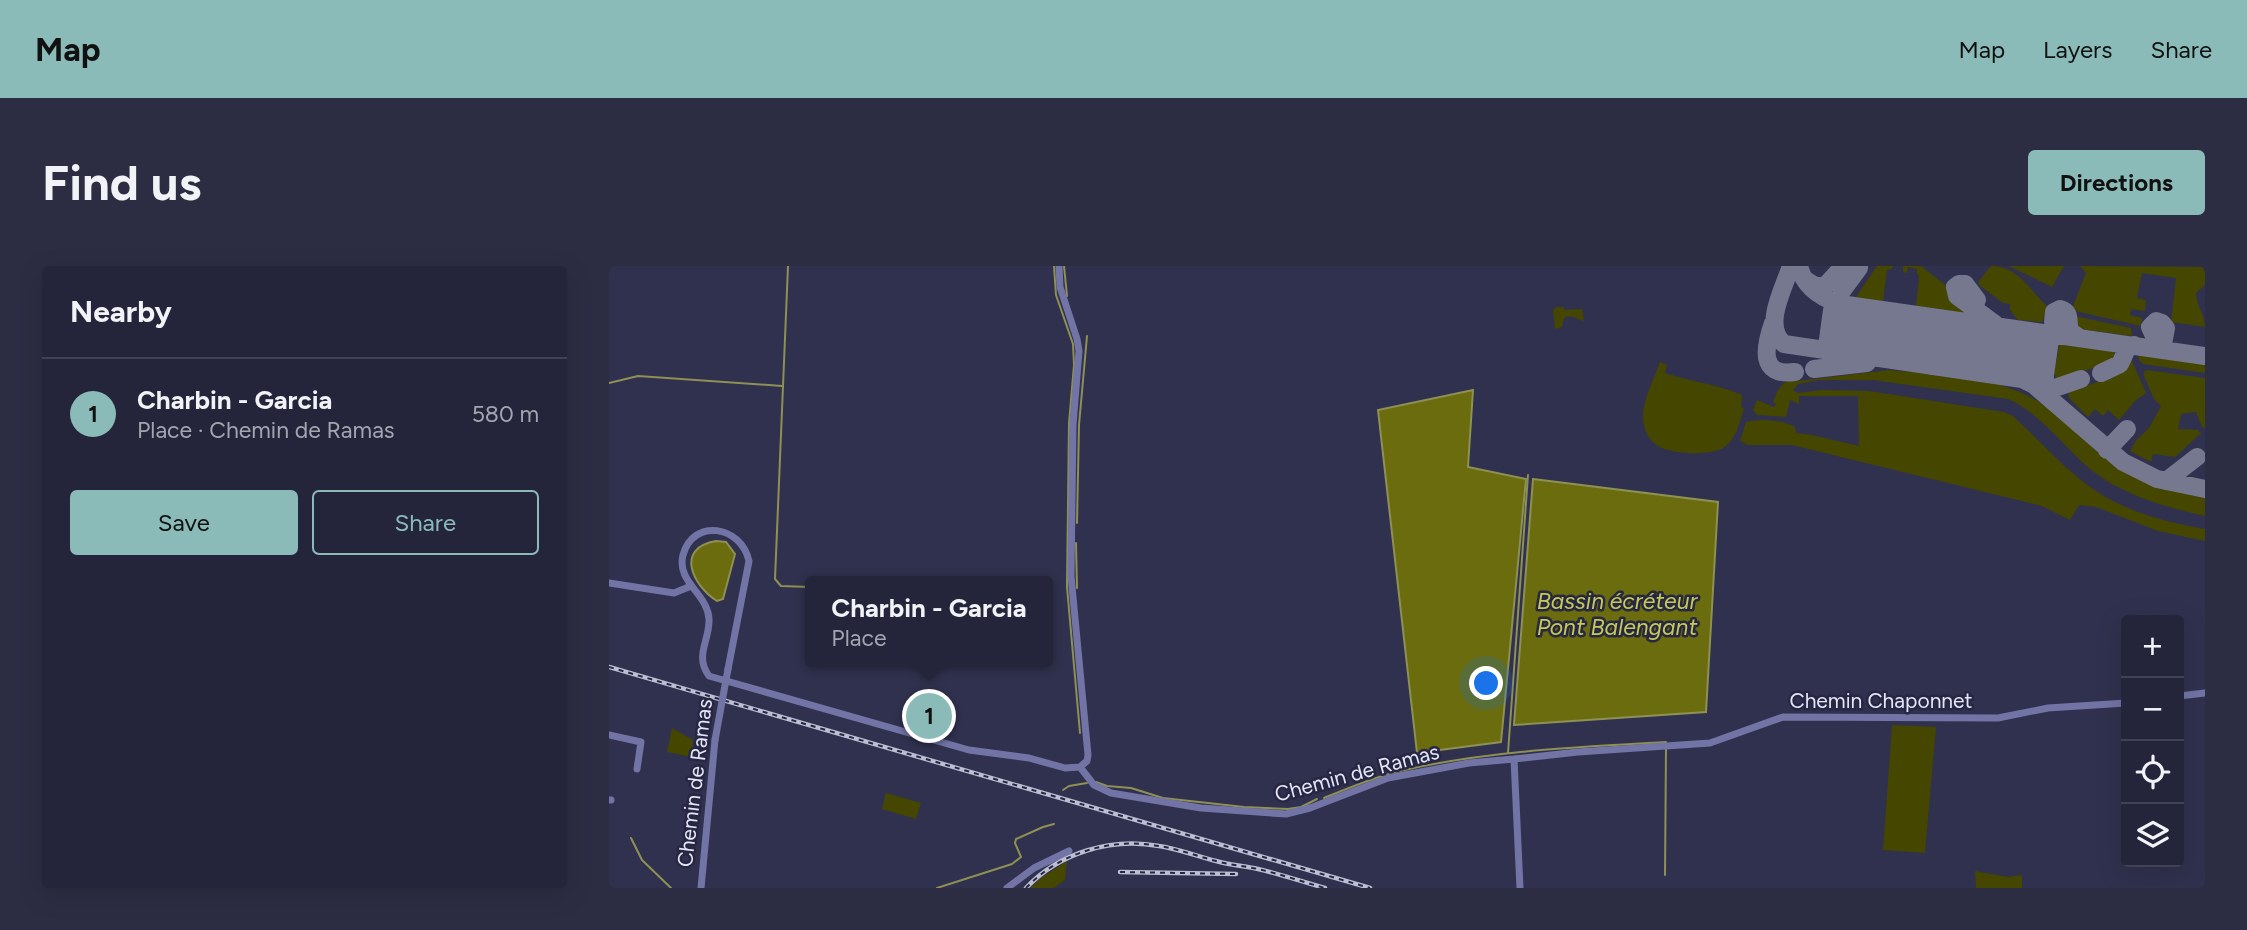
<!DOCTYPE html>
<html lang="en">
<head>
<meta charset="utf-8">
<style>
  :root { --surface:#24253a; --page:#2c2d42; --text:#f1f3f6; --muted:#a3a5af; --line:#414254; --accent:#8bbbb9 }
  body { margin:0; font-family:Figtree,sans-serif; background:var(--page); color:var(--text) }
  .controls { position:absolute; right:21px; bottom:21px; display:grid; overflow:hidden; border-radius:7px; box-shadow:0 7px 28px #0002 }
  .controls button { width:63px; height:63px; display:grid; place-items:center; padding:0; border:0; border-bottom:2px solid var(--line); background:var(--surface); color:var(--text); font:35px sans-serif }
  .you { position:absolute; left:878px; top:418px; width:24px; height:24px; margin:-18px; border:5px solid #fff; border-radius:50%; background:#1a73e8; box-shadow:0 0 0 10px #1a73e833 }
  .badge { display:grid; place-items:center; width:46px; height:46px; border-radius:50%; background:var(--accent); color:#111; font-size:23px; font-weight:700 }
  .pin { position:absolute; translate:-50% -50%; border:4px solid #fff; box-shadow:0 2px 7px #0006 }
  .popup { position:absolute; left:196px; top:310px; width:248px; height:91px; box-sizing:border-box; display:grid; place-content:center; border-radius:7px; background:var(--surface); filter:drop-shadow(0 2px 5px #0005); font-size:23px; white-space:nowrap; color:var(--muted) }
  .popup b { font-size:26px; color:var(--text) }
  .popup::after { content:''; position:absolute; left:50%; top:100%; margin-left:-14px; border:14px solid transparent; border-top-color:var(--surface) }
  .list { margin:0; padding:0; list-style:none }
  h2 { display:flex; justify-content:space-between; align-items:center; height:91px; margin:0; padding:0 28px; font-size:30px }
  h2 small { font-size:23px; font-weight:400; color:var(--muted) }
  .list li { display:grid; grid-template-columns:46px 1fr auto; gap:21px; align-items:center; box-sizing:border-box; height:112px; padding:0 28px; border-top:2px solid var(--line) }
  .list b { display:block; font-size:26px; white-space:nowrap }
  .list p { margin:0; font-size:23px; white-space:nowrap; color:var(--muted) }
  .list em { font-size:23px; font-style:normal; color:var(--muted) }
  .actions { display:flex; gap:14px; padding:21px 28px }
  .actions a { flex:1; padding:16px 0; border:2px solid var(--accent); border-radius:7px; text-align:center; font-size:24px; color:var(--accent) }
  .actions .main { background:var(--accent); color:#111 }
  .icon { flex:none; width:38px; height:38px; fill:none; stroke:currentColor; stroke-width:2; stroke-linecap:round; stroke-linejoin:round }
  .map { position:relative; flex:none; width:1596px; height:622px; overflow:hidden; border-radius:7px }
  header { display:flex; align-items:center; gap:42px; box-sizing:border-box; height:98px; padding:0 35px; background:var(--accent); color:#111 }
  header strong { font-size:33px }
  nav { display:flex; gap:38px; margin-inline-start:auto; font-size:24px }
  .intro { display:flex; align-items:center; justify-content:space-between; box-sizing:border-box; height:168px; padding:0 42px }
  h1 { margin:0; font-size:49px }
  .button { padding:18px 32px; border-radius:7px; background:var(--accent); color:#111; font-size:24px; font-weight:700 }
  main { display:flex; gap:42px; padding:0 42px }
  aside { flex:1; background:var(--surface); border-radius:7px; box-shadow:0 7px 28px #0002 }
  .map>svg:first-child { display:block }
</style>
</head>
<body>
<header>
<strong>Map</strong>
<nav><a>Map</a><a>Layers</a><a>Share</a></nav>
</header>
<div class="intro"><h1>Find us</h1><a class="button">Directions</a></div>
<main>
<aside>
<h2>Nearby<small></small></h2>
<ul class="list">
<li><span class="badge">1</span><div><b>Charbin - Garcia</b><p>Place · Chemin de Ramas</p></div><em>580 m</em></li>
</ul>
<div class="actions"><a class="main">Save</a><a>Share</a></div>
</aside>
<div class="map">
<svg width="1596" height="622" viewBox="0 0 1596 622">
  <rect width="100%" height="100%" fill="#30314e"/>
  <path fill="#454600" d="M1268 0H1284L1283 3 1278 4 1274 36 1247 31Z
    M1294 0H1312L1339 21 1338 27 1356 41 1355 47 1307 41 1310 10 1308 8V3L1299 1 1298 7 1294 6Z
    M1382 0C1410 0 1421 25 1439 41L1433 56 1409 54 1401 44V38L1394 37 1370 19 1369 16Z
    M1400 0H1455L1443 21Z
    M1471 0 1596 1V19L1587 27C1587 39 1596 48 1596 61L1562 56 1567 12 1533 7 1528 32 1537 34 1536 45 1522 43 1521 49 1533 52 1532 60 1466 45 1464 40 1477 7Z
    M947 41H955L956 44 973 43 975 55C967 53 964 48 955 52L953 61 946 63 944 44Z
    M1466 50 1522 62 1523 70 1469 63 1467 62Z
    M1451 76 1504 84 1506 90 1502 96 1448 114 1445 107Z
    M1529 88 1596 97V107L1534 98 1530 94Z
    M1522 93 1537 127 1527 134 1510 154 1499 144 1494 150 1486 143 1479 151 1460 132 1459 126 1509 109 1518 102Z
    M1051 96 1058 99 1056 107C1082 116 1108 118 1133 129L1132 141 1135 142C1131 155 1128 171 1117 180 1104 191 1057 189 1045 177 1038 171 1035 162 1034 153 1033 135 1045 113 1051 96Z
    M1281 104C1333 110 1392 109 1436 140 1458 155 1476 177 1497 193 1526 217 1560 224 1596 231V250C1556 241 1513 229 1481 203 1454 180 1431 147 1399 133L1264 114H1210L1189 118 1184 124 1189 127 1212 124 1260 125 1395 146 1404 150C1429 173 1452 200 1480 220 1513 245 1556 256 1596 263V275L1549 265 1487 241 1470 239 1461 254 1433 240 1183 179H1139L1131 175 1137 156C1152 152 1173 154 1186 161L1187 167 1203 169 1250 180 1249 130H1190V138L1181 134 1177 151 1148 149 1144 144 1148 134 1165 141 1167 138 1164 136C1169 123 1172 115 1187 113L1188 115Z
    M1537 104 1596 112V162L1593 161 1587 146 1572 148 1569 163 1589 164 1592 167 1566 191 1544 188 1542 196 1521 185 1528 173 1540 162 1552 140 1545 133 1534 108Z
    M1283 459 1327 461 1316 587 1274 584Z
    M63 462 84 474 83 491 58 486Z
    M277 527 312 537 307 553 273 543Z
    M458 595 456 614 445 622H421L433 611Z
    M1366 605 1399 611 1413 609V622H1367Z"/>
  <path fill="#6a6c0e" stroke="#8e9054" stroke-width="2" d="M864 124 859 201 917 213 892 476 808 487 769 144Z
    M924 213 1109 236 1097 446 905 459Z
    M107 275 117 276 126 288 114 333 108 335C83 319 66 282 107 275Z"/>
  <g fill="none" stroke-linecap="round" stroke-linejoin="round">
    <path stroke="#8e9054" stroke-width="2" d="M0 0H2
      M179 0 166 313 172 320 201 321
      M445 0 447 29 464 78 465 99 460 157 458 321 471 467
      M455 0 458 30
      M0 117 29 110 173 120
      M468 257 470 159 478 70
      M467 277 468 322
      M899 487 919 209
      M487 516 498 520 522 522 554 532 635 541 679 543 692 541 708 533
      M454 524 460 520 478 517
      M715 532C740 522 765 511 791 505 877 485 969 481 1057 476
      M22 572 33 594 62 622
      M1056 609 1057 482
      M328 622 403 598 412 591 406 577 407 573 434 561 445 558"/>
    <path stroke="#767890" stroke-width="18" d="M1182 0C1175 22 1153 60 1175 78L1413 113 1425 119 1514 196 1548 213 1596 223
      M1190 0C1195 21 1212 32 1231 38L1596 90
      M1198 15 1206 20H1216L1229 6 1234 4 1240 7 1241 12 1233 25 1250 2
      M1368 34 1356 18H1350L1346 21 1348 30 1386 58
      M1444 56 1445 46 1451 43C1463 46 1458 56 1461 65L1471 72
      M1164 57C1156 80 1149 111 1186 106
      M1546 72 1541 61 1547 55 1553 57 1557 62 1554 78 1546 82
      M1230 85 1225 86 1218 81 1223 44 1229 38 1237 42
      M1245 87 1239 88 1233 83 1238 46 1243 40 1251 44
      M1259 89H1250C1244 79 1249 50 1258 42L1264 44
      M1274 91 1268 92 1262 87 1267 50 1272 44 1280 48
      M1288 93 1283 94 1277 89 1281 52 1287 46 1295 50
      M1303 95H1294C1288 86 1293 56 1301 48L1307 50
      M1314 98 1309 97 1306 93 1311 56 1316 51 1324 54
      M1332 99 1323 100 1320 95 1325 58 1330 53 1339 56
      M1344 102 1338 101 1335 97 1340 60 1345 55 1351 56
      M1205 103 1258 97
      M1361 103 1355 104 1349 99 1354 62 1359 57 1367 61
      M1372 106H1367L1363 101 1368 64 1374 59 1380 60
      M1390 107 1384 108 1378 103 1383 66 1388 61 1396 65
      M1492 107 1511 98 1518 83 1525 79
      M1436 109 1441 74 1439 69 1434 67 1429 68 1426 72 1422 112 1430 115 1436 109V119L1443 123 1472 113
      M1402 110 1396 109 1393 105 1398 68 1403 63 1409 64
      M1419 111 1413 113 1407 107 1412 70 1417 65 1425 69
      M1498 184 1518 163
      M1557 215 1588 191"/>
    <path stroke="#7274a6" stroke-width="7" d="M450 0 451 21 468 73 470 85 464 159 462 310 479 489 478 495 471 501
      M0 317 65 327 82 320
      M119 403 140 295C132 259 84 252 74 289 67 316 99 328 100 353 101 374 85 390 100 410L360 484 420 492 456 502 471 501
      M1570 430 1596 427
      M0 469 32 476 28 503
      M905 493 969 486 1101 477 1174 451 1389 452 1439 442 1517 437
      M471 501 485 519 502 527 592 542 677 548 701 542 779 512 860 497 905 493 911 622
      M0 534H2
      M92 622 106 474
      M398 622 425 602 460 585"/>
    <defs>
      <path id="rail" d="M0 401 761 622
        M511 606 627 608
        M417 622C450 587 502 571 550 580 569 583 588 590 607 595 621 599 635 600 649 603 671 608 694 616 716 622"/>
    </defs>
    <use href="#rail" stroke="#bcbed3" stroke-width="4.5"/>
    <use href="#rail" stroke="#272743" stroke-width="2" stroke-dasharray="5" stroke-linecap="butt"/>
    <path stroke="#7274a6" stroke-width="7" d="M106 474 119 403"/>
  </g>
  <g text-anchor="middle" stroke-width="5" stroke-linejoin="round" paint-order="stroke">
    <g font-size="21" fill="#e3e5f8" stroke="#272743">
      <text x="1272" y="442">Chemin Chaponnet</text>
      <text transform="translate(748 507) rotate(-15)" y="7">Chemin de Ramas</text>
      <text transform="translate(86 517) rotate(-83)" y="7">Chemin de Ramas</text>
    </g>
    <g font-size="23" font-style="italic" fill="#c5c956" stroke="#272743">
      <text x="1008" y="343">Bassin écréteur<tspan x="1008" dy="26">Pont Balengant</tspan></text>
    </g>
  </g>
</svg>
<div class="controls">
<button>+</button>
<button>−</button>
<button><svg class="icon" aria-label="locate" viewBox="0 0 24 24"><circle cx="12" cy="12" r="6"/><path d="M12 2v4M12 18v4M2 12h4M18 12h4"/></svg></button>
<button><svg class="icon" aria-label="layers" viewBox="0 0 24 24"><path d="M12 4l9 5-9 5-9-5zM3 14l9 5 9-5"/></svg></button>
</div>
<div class="you"></div>
<div class="pin badge" style="left:320px;top:450px">1</div>
<div class="popup"><b>Charbin - Garcia</b>Place</div>
</div>
</main>
</body>
</html>
